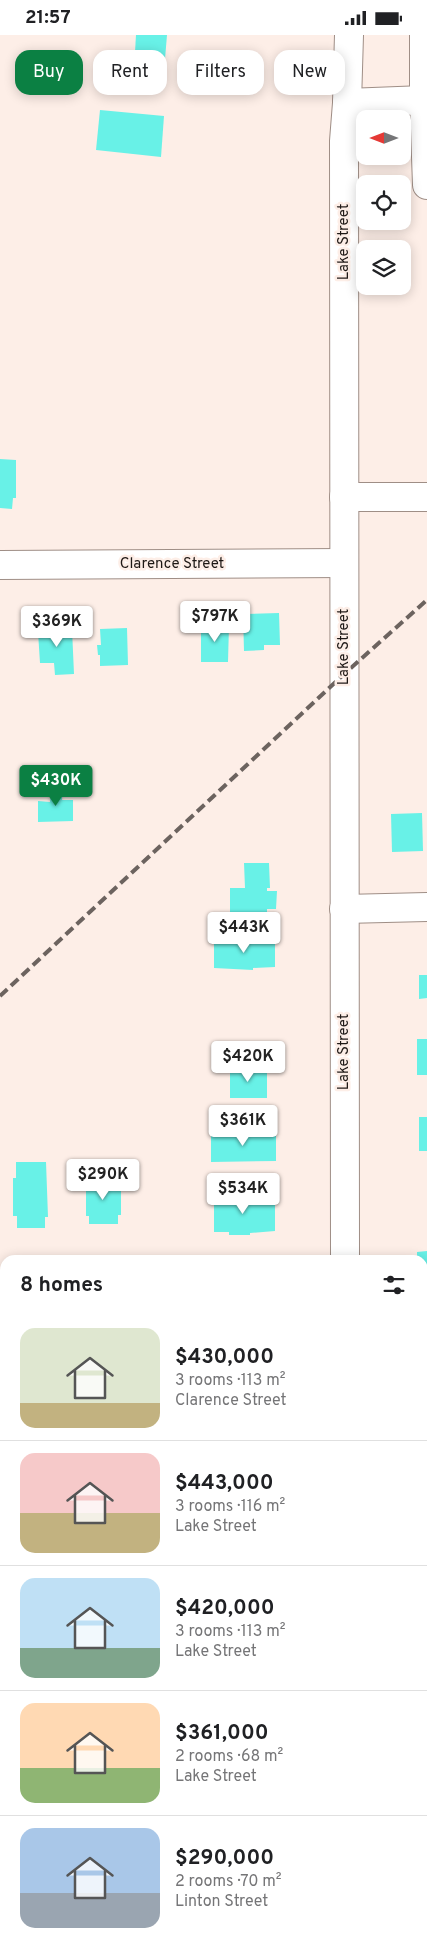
<!DOCTYPE html>
<html lang="en">
<head>
<meta charset="utf-8">
<style>
  body { margin:0; font-family:Overpass,sans-serif; background:#f6f6f6; color:#202124; height:100vh; display:flex; flex-direction:column; font-size:19px; white-space:nowrap }
  * { box-sizing:border-box; margin:0 }
  p { font-size:16px; color:#757577 }
  .icon { flex:none; width:28px; height:28px; fill:none; stroke:currentColor; stroke-width:2; stroke-linecap:round; stroke-linejoin:round }
  .map { position:relative; flex:1; overflow:hidden }
  .side { position:absolute; left:0px; top:1220px; width:428px; height:696px; display:flex; flex-direction:column; background:#fff; border-radius:15px 15px 0 0; box-shadow:0 2px 12px #0003 }
  .side>* { flex:none }
  .hud { position:absolute; left:15px; top:15px; width:398px; height:45px; display:flex; gap:10px }
  .needle { width:32px; rotate:270deg }
  .controls { position:absolute; left:356px; top:75px; display:grid; gap:10px }
  .controls a { display:grid; place-items:center; width:55px; height:55px; border-radius:10px; background:#fff; box-shadow:0 2px 12px #0003; font-size:25px }
  .price { position:absolute; translate:-50% -42px; padding:0 11px; border-radius:5px; background:#fff; color:#222; font-size:16px; line-height:32px; filter:drop-shadow(0 1px 2px #0008) }
  .price::after { content:''; position:absolute; left:50%; top:30px; width:15px; height:11px; margin-left:-8px; background:inherit; clip-path:polygon(0 0,100% 0,50% 100%) }
  .price.active { background:#0b8043; color:#fff }
  ul { padding:0; list-style:none }
  li { display:flex; align-items:center; gap:15px; height:125px; padding:0 20px }
  li+li { border-top:1px solid #e0e0e0 }
  li span { display:grid; place-items:center; flex:none; width:140px; height:100px; border-radius:15px; color:#555 }
  li>.icon { margin-inline-start:auto }
  span .icon { width:60px; height:60px; fill:#fffc; stroke-width:1 }
  li b { font-size:21px }
  h2 { display:flex; justify-content:space-between; align-items:center; height:60px; padding:0 20px; font-size:21px }
  .pill { padding:0 18px; border-radius:15px; background:#fff; box-shadow:0 2px 12px #0003; font-size:18px; line-height:45px }
  .pill.active { background:#0b8043; color:#fff }
  .status { display:flex; justify-content:space-between; align-items:center; height:35px; padding:0 25px; background:#fff; direction:ltr }
  .status svg { height:14px; fill:currentColor }
  .map>svg:first-child { display:block }
  .building { fill:#68f1e7 }
  .lines { fill:none; stroke-linecap:round; stroke-linejoin:round }
  .minor-casing { stroke:#9f8e86; stroke-width:30 }
  .minor { stroke:#fff; stroke-width:28 }
  .rail { stroke:#6c635f; stroke-width:4; stroke-dasharray:10 5; stroke-linecap:butt }
  .labels { text-anchor:middle; dominant-baseline:central; stroke-width:5; stroke-linejoin:round; paint-order:stroke }
  .street-label { font-size:15px; fill:#1e1815; stroke:#fdeee7 }
</style>
</head>
<body>
<div class="status"><b>21:57</b><svg viewBox="0 0 49 12"><path d="M0 12V9h3v3zM5 12V6h3v6zM10 12V3h3v9zM15 12V0h3v12zM26 1h20v11H26zM47 4h2v5h-2z"/></svg></div>
<div class="map">
<svg width="427" height="1916" viewBox="0 0 427 1916">
  <rect width="100%" height="100%" fill="#fdeee7"/>
  <g class="building">
    <path d="M136,0H167L164,36L134,34Z"/>
    <path d="M100,75L164,81L161,122L96,115Z"/>
    <path d="M0,424L16,425V463H13L12,474L0,473Z"/>
    <path d="M279,578L280,610H264V615L244,616L243,579Z"/>
    <path d="M60,585V595L72,594L74,639L55,640L54,628H40L38,597H45V586Z"/>
    <path d="M201,590H229L228,627H201Z"/>
    <path d="M127,593L128,630L100,631V620H98L97,610H101L100,594Z"/>
    <path d="M63,749L62,765H73V786L38,787V766L50,767L51,750Z"/>
    <path d="M422,778L423,816L392,817L391,779Z"/>
    <path d="M244,828H269L270,853H267V856H277L276,874H267V884L230,886V853H245Z"/>
    <path d="M232,904L275,905V932L253,933V935L214,933V905Z"/>
    <path d="M419,940H427V963L419,964Z"/>
    <rect x="417" y="1004" width="10" height="36"/>
    <rect x="230" y="1033" width="37" height="30"/>
    <rect x="419" y="1082" width="8" height="34"/>
    <path d="M211,1098H266V1101H276V1126L211,1127Z"/>
    <path d="M16,1127H46L48,1182H45V1193H17V1181H13V1143H16Z"/>
    <path d="M86,1144H121V1180H118V1189H89V1181H86Z"/>
    <path d="M229,1156L250,1157V1166L267,1167L266,1169H275V1196L250,1198V1200H229V1197H214V1165L229,1166Z"/>
    <path d="M427,1216V1251H422V1225H417V1217Z"/>
    <rect x="422" y="1263" width="5" height="38"/>
    <rect x="422" y="1352" width="5" height="32"/>
    <rect x="422" y="1392" width="5" height="33"/>
    <rect x="422" y="1450" width="5" height="32"/>
    <rect x="422" y="1515" width="5" height="21"/>
    <rect x="422" y="1596" width="5" height="28"/>
    <path d="M427,1741V1772H422V1742Z"/>
    <rect x="422" y="1792" width="5" height="31"/>
    <rect x="422" y="1836" width="5" height="29"/>
  </g>
  <g class="lines">
    <defs>
      <g id="minor">
        <path d="M424,0V65H427"/>
        <path d="M347,68L424,65L427,150"/>
        <path d="M344,462H427"/>
        <path d="M0,530L344,528"/>
        <path d="M344,874L427,872"/>
        <path d="M345,1225L344,106L347,68L349,0"/>
        <path d="M0,1260H5"/>
        <path d="M422,1329H427"/>
        <path d="M0,1665H5"/>
        <path d="M422,1686H427"/>
        <path d="M344,1916V1911"/>
      </g>
    </defs>
    <use href="#minor" class="minor-casing"/>
    <use href="#minor" class="minor"/>
    <path class="rail" d="M0,961L343,640L427,565"/>
  </g>
  <g class="labels">
    <g class="street-label">
      <text transform="translate(344 207) rotate(-90)">Lake Street</text>
      <text x="172" y="529">Clarence Street</text>
      <text transform="translate(344 612) rotate(-90)">Lake Street</text>
      <text transform="translate(344 1017) rotate(-90)">Lake Street</text>
    </g>
  </g>
</svg>
<div class="controls">
<a><svg class="needle" viewBox="-14 -14 28 28"><path d="M0-13l5 13h-10z" fill="#e53935"/><path d="M0 13l5-13h-10z" fill="#757577"/></svg></a>
<a><svg class="icon" aria-label="locate" viewBox="0 0 24 24"><circle cx="12" cy="12" r="6"/><path d="M12 2v4M12 18v4M2 12h4M18 12h4"/></svg></a>
<a><svg class="icon" aria-label="layers" viewBox="0 0 24 24"><path d="M12 4l9 5-9 5-9-5zM3 14l9 5 9-5"/></svg></a>
</div>
<b class="price" style="left:215px;top:608px">$797K</b>
<b class="price" style="left:57px;top:613px">$369K</b>
<b class="price active" style="left:56px;top:772px">$430K</b>
<b class="price" style="left:244px;top:919px">$443K</b>
<b class="price" style="left:248px;top:1048px">$420K</b>
<b class="price" style="left:243px;top:1112px">$361K</b>
<b class="price" style="left:103px;top:1166px">$290K</b>
<b class="price" style="left:243px;top:1180px">$534K</b>
<div class="hud">
<a class="pill active">Buy</a>
<a class="pill">Rent</a>
<a class="pill">Filters</a>
<a class="pill">New</a>
</div>
<section class="side">
<h2>8 homes<svg class="icon" aria-label="filters" viewBox="0 0 24 24"><path d="M4 7h16M4 17h16"/><circle cx="9" cy="7" r="2"/><circle cx="15" cy="17" r="2"/></svg></h2>
<ul>
<li><span style="background:linear-gradient(#dfe7d0 75%,#c2b280 0)"><svg class="icon" aria-label="home" viewBox="0 0 24 24"><path d="M3 11l9-7 9 7M6 9v11h12V9"/></svg></span><div><b>$430,000</b><p>3 rooms · 113 m²</p><p>Clarence Street</p></div></li>
<li><span style="background:linear-gradient(#f6c9c9 60%,#c2b280 0)"><svg class="icon" aria-label="home" viewBox="0 0 24 24"><path d="M3 11l9-7 9 7M6 9v11h12V9"/></svg></span><div><b>$443,000</b><p>3 rooms · 116 m²</p><p>Lake Street</p></div></li>
<li><span style="background:linear-gradient(#bfe0f5 70%,#7fa58c 0)"><svg class="icon" aria-label="home" viewBox="0 0 24 24"><path d="M3 11l9-7 9 7M6 9v11h12V9"/></svg></span><div><b>$420,000</b><p>3 rooms · 113 m²</p><p>Lake Street</p></div></li>
<li><span style="background:linear-gradient(#ffd9b3 65%,#8fb573 0)"><svg class="icon" aria-label="home" viewBox="0 0 24 24"><path d="M3 11l9-7 9 7M6 9v11h12V9"/></svg></span><div><b>$361,000</b><p>2 rooms · 68 m²</p><p>Lake Street</p></div></li>
<li><span style="background:linear-gradient(#a9c7e8 65%,#9aa5b1 0)"><svg class="icon" aria-label="home" viewBox="0 0 24 24"><path d="M3 11l9-7 9 7M6 9v11h12V9"/></svg></span><div><b>$290,000</b><p>2 rooms · 70 m²</p><p>Linton Street</p></div></li>
</ul>
</section>
</div>
</body>
</html>
